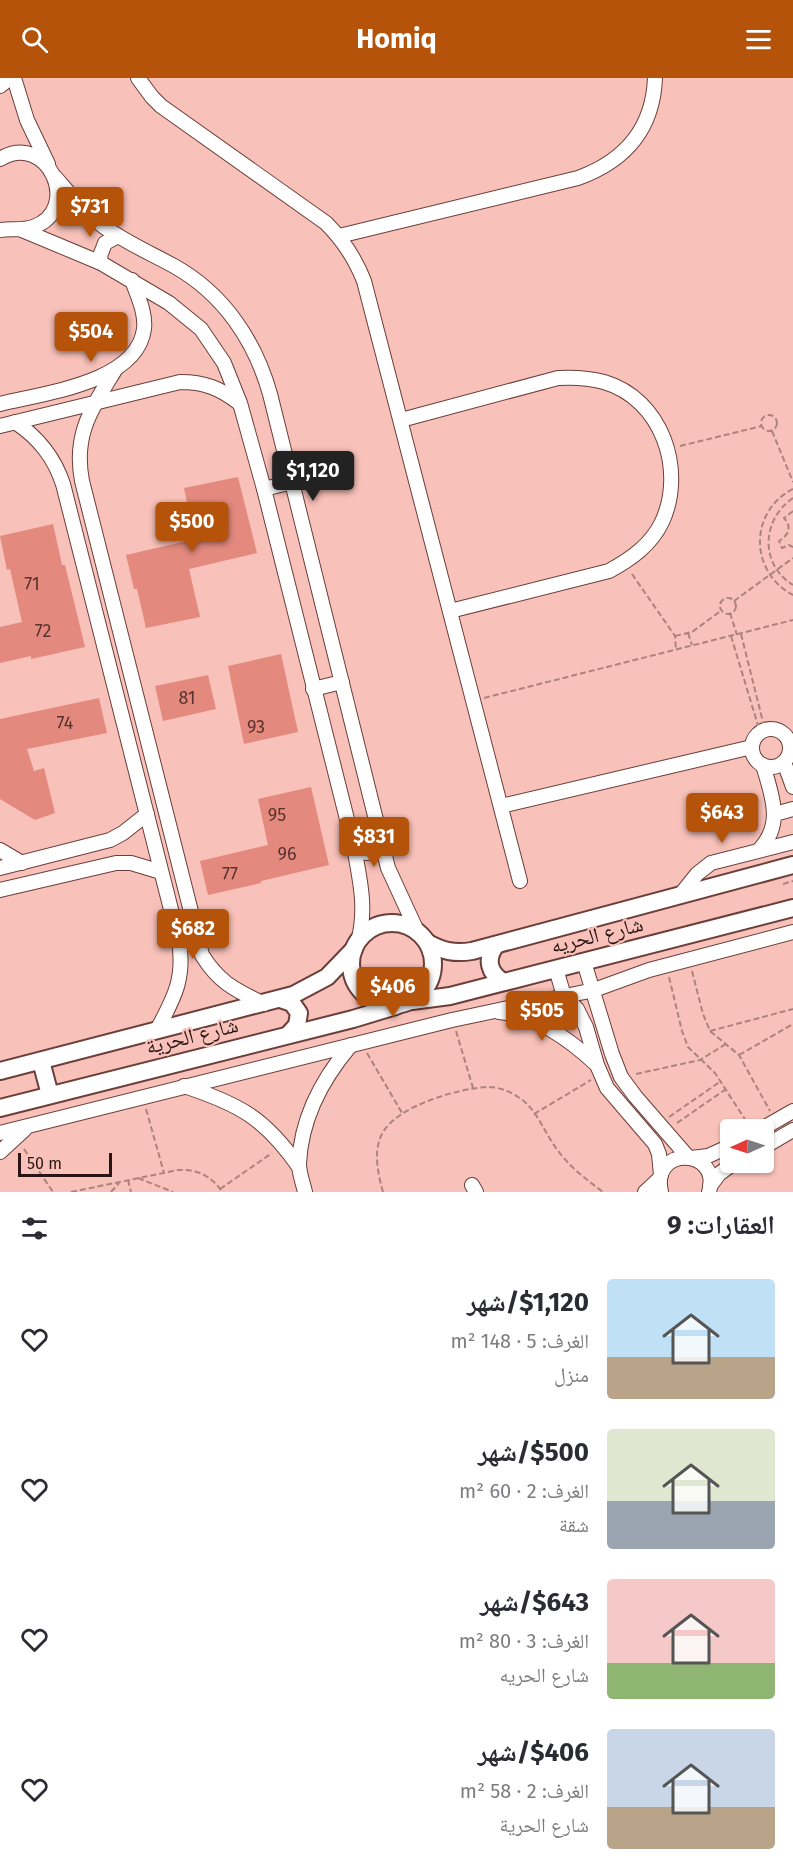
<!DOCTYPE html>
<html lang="ar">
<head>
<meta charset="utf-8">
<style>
  body { margin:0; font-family:"Fira Sans","Noto Naskh Arabic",sans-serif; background:#f7f7f7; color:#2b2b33; direction:rtl; height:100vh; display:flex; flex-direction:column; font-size:22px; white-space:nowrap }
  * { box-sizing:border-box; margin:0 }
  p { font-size:20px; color:#7c7c81 }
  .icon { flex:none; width:33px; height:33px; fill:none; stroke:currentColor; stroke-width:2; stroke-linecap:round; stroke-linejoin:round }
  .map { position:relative; height:1114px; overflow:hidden; direction:ltr }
  .panel { display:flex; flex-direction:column; background:#fff; flex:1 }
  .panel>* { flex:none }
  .needle { width:39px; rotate:267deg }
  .buttons { position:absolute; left:720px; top:1041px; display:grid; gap:12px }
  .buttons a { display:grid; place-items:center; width:54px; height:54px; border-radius:6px; background:#fff; box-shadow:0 2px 4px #0004; font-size:30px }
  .scale { position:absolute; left:18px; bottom:15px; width:94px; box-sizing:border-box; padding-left:6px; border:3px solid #291513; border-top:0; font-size:16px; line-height:21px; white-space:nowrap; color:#291513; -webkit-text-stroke:4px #f8c1b9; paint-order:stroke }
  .price { position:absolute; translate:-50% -51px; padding:0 14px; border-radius:6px; background:#b45309; color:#fff; font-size:20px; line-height:39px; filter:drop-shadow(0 2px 3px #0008) }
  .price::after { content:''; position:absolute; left:50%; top:36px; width:18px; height:14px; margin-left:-9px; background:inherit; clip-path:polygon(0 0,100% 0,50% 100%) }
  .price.on { background:#222; color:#fff }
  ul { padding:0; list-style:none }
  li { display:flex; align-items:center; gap:18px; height:150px; padding:0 18px }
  li span { display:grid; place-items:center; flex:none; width:168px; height:120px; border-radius:6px; color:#555 }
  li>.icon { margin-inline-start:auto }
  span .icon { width:72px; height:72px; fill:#fffc; stroke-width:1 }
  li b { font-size:26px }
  h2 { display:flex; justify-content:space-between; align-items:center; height:72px; padding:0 18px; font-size:26px }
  header { display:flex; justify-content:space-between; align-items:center; height:78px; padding:0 18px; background:#b45309; color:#fff; font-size:27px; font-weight:700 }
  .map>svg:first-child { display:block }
  .building { fill:#e4897e }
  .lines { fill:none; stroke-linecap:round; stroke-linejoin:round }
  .minor-casing { stroke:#6c3e39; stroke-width:16 }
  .tertiary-casing { stroke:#6c3e39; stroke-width:20 }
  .path { stroke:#ae837e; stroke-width:2; stroke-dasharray:6 3; stroke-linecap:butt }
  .minor { stroke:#fff; stroke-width:14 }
  .tertiary { stroke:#fff; stroke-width:16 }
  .labels { text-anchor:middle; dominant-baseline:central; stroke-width:4.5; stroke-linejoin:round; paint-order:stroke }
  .number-label { font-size:18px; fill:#58322e }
  .street-label { font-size:21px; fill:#291513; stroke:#f8c1b9 }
</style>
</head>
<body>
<header><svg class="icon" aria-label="menu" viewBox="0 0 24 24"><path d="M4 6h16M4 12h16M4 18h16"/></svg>Homiq<svg class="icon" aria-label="search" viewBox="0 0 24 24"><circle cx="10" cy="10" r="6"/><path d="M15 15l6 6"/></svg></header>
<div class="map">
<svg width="793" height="1114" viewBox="0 0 793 1114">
  <rect width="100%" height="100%" fill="#f8c1b9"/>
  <g class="building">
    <path d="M238,399L257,475L189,491L200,539L146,550L137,511H134L126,477L195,461L184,410Z"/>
    <path d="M53,446L62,487H65L85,569L31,581V578L0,585V549L22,544L10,491L7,492L0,458Z"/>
    <path d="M281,576L298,654L244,666L228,588Z"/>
    <path d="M208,597L216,631L163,643L155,608Z"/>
    <path d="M99,620L107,655L27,671L34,693L44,690L55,735L35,742L0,721V641Z"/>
    <path d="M311,709L329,787L261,803V805L208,817L200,783L268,767L258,721Z"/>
  </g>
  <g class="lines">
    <defs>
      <g id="minor">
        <path d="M14,0L27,42L48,86"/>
        <path d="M138,0L152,19L161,28L326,145C343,162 355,180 364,203L520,803"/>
        <path d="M0,8L10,0"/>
        <path d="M0,81C48,52 83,132 33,149C22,153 11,150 0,152"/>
        <path d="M55,99C70,116 84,134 103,148C125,164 150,175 174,188C224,216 255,263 270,316L388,790L417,853"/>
        <path d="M22,152L101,185L169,225L201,251L224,285L240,325L264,411L354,769C360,803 367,830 358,864"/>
        <path d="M339,158L578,100C625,83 653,51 655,0"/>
        <path d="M101,185L100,178L105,165L118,158"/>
        <path d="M115,292C92,330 73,356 82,403L202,877C219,905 236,912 264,926"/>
        <path d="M0,326C43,315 137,305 144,251C146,234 137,217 132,202"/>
        <path d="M401,342L558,300C574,299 589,300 604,304C662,321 686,392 662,444C651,467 631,481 609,493L450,533"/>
        <path d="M15,344C39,360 54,379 63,406L179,863C185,901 174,920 157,952"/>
        <path d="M0,348L180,304C204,304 220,310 239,325"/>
        <path d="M264,411L292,404"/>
        <path d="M313,611L342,604"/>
        <circle cx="771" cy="670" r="19"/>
        <path d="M784,684L793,709"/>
        <path d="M501,728L752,669"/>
        <path d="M775,736L793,731"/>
        <path d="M354,769C365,779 377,776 382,762"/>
        <path d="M0,772L22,785"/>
        <path d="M759,772C784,746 772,718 763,687"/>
        <path d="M0,790L110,762L123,755L147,736"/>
        <path d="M0,812L116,785H131L161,794"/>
        <path d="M681,816L697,796L711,785L793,764"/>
        <path d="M584,884L612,976L621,999L635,1018L688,1079"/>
        <path d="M556,891L564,918L577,931L586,949L597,987L607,1010L655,1066L659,1076L661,1097"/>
        <path d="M499,934C537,938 569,961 596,986"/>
        <path d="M184,1008C239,1026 265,1040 299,1089"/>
        <path d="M760,1052L793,1033"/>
        <path d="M0,1055L452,942L594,912L649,892L793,854"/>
        <path d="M764,1069L793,1052"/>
        <path d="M0,1074L25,1051"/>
        <path d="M691,1080L708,1078L730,1068"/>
        <path d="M472,1107L476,1114"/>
        <path d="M710,1108L719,1096L735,1084"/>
        <path d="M305,1114C303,1105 299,1095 299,1086C301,1041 322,1001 351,967"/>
        <path d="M645,1114L660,1100"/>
        <path d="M661,1114C650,1067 722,1070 709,1114"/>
      </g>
      <g id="tertiary">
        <circle cx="392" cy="886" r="41"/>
        <path d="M428,865C443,873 454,876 472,873L793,787"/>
        <path d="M496,867C485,881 489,896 504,904"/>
        <path d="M280,921L292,925L299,935L297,947L289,956"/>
        <path d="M412,923L450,918L793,830"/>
        <path d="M41,983L50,1017"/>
        <path d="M0,993L293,917L327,899L354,871"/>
        <path d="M0,1030L353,941L396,928"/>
      </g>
    </defs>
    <use href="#minor" class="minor-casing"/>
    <use href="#tertiary" class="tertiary-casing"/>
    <g class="path">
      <circle cx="769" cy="345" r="8"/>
      <path d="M772,353L793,404"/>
      <path d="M680,368L762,348"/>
      <path d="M793,411C749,433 749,494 793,517"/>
      <path d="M793,420C762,441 759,486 793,507"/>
      <path d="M793,433L784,440C792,449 789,457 779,463L782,470L789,467L793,469"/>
      <path d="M632,496L675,558L676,572"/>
      <circle cx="728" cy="528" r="8"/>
      <path d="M734,523L793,480"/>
      <path d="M730,535L737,557"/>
      <path d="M688,555L692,567"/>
      <path d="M741,556L765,652"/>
      <path d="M675,558L692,554L722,532"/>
      <path d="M731,558L760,654"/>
      <path d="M484,620L793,542"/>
      <path d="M783,806L793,803"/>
      <path d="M692,893L703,936L710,953L739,977L770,1033"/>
      <path d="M669,899L682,953L688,969L715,995L748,1046"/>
      <path d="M456,953L473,1010"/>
      <path d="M710,953L793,931"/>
      <path d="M367,975L402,1035"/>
      <path d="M739,977L793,946"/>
      <path d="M636,996L700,982L726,966"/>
      <path d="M146,1031L164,1095"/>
      <path d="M534,1036L591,1002"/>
      <path d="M669,1039L721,1003"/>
      <path d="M677,1045L726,1011"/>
      <path d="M24,1071L53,1114"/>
      <path d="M138,1100L173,1114"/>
      <path d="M128,1102L131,1114"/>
      <path d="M220,1111L272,1075"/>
      <path d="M71,1114L178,1092C197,1091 212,1098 222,1114"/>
      <path d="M111,1114L119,1105"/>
      <path d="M383,1114C378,1096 373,1073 382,1056C396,1028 459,1010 488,1009C499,1009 509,1013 518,1019C537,1030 545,1057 559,1074C571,1090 587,1102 603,1114"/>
    </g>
    <use href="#minor" class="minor"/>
    <use href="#tertiary" class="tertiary"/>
  </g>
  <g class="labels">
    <g class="number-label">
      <text x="32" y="506">71</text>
      <text x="43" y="553">72</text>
      <text x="187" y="620">81</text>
      <text x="65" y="645">74</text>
      <text x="256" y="649">93</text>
      <text x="277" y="737">95</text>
      <text x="287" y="776">96</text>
      <text x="230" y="796">77</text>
    </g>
    <g class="street-label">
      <text transform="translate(597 857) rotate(-14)">شارع الحريه</text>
      <text transform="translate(192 958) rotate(-14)">شارع الحرية</text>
    </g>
  </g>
</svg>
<div class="buttons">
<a><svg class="needle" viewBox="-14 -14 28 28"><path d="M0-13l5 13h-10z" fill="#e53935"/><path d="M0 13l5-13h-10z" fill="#7c7c81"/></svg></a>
</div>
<div class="scale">50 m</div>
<b class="price" style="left:90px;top:160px">$731</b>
<b class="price" style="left:91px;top:285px">$504</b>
<b class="price on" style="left:313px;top:424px">$1,120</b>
<b class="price" style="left:192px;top:475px">$500</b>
<b class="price" style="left:722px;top:766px">$643</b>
<b class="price" style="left:374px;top:790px">$831</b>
<b class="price" style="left:193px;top:882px">$682</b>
<b class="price" style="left:393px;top:940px">$406</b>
<b class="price" style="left:542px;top:964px">$505</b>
</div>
<section class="panel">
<h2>العقارات: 9<svg class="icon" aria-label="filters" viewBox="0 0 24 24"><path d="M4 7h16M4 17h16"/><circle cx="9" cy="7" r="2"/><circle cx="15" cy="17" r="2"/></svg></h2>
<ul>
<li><span style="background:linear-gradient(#bfe0f5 65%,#b9a48a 0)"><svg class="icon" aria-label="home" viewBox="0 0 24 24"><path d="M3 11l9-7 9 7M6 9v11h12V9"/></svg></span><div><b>$1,120/شهر</b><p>الغرف: 5 · 148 m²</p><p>منزل</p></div><svg class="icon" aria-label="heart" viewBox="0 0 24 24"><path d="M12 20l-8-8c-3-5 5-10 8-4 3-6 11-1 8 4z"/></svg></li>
<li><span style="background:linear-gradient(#dfe7d0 60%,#9aa5b1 0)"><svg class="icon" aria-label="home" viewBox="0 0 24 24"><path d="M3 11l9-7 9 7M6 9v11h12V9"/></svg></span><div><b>$500/شهر</b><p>الغرف: 2 · 60 m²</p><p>شقة</p></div><svg class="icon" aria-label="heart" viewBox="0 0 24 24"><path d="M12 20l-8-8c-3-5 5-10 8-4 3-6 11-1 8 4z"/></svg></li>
<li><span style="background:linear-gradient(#f6c9c9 70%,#8fb573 0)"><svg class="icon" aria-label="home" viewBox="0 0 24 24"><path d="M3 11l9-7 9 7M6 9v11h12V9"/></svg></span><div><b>$643/شهر</b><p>الغرف: 3 · 80 m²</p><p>شارع الحريه</p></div><svg class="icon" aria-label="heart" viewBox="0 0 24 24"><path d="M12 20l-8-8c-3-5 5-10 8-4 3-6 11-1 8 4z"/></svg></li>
<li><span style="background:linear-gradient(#c9d6e8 65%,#b9a48a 0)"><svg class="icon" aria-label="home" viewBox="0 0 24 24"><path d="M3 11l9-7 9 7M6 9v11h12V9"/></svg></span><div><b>$406/شهر</b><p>الغرف: 2 · 58 m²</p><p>شارع الحرية</p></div><svg class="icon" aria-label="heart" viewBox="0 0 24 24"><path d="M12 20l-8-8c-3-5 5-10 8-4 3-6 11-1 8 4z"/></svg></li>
</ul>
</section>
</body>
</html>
